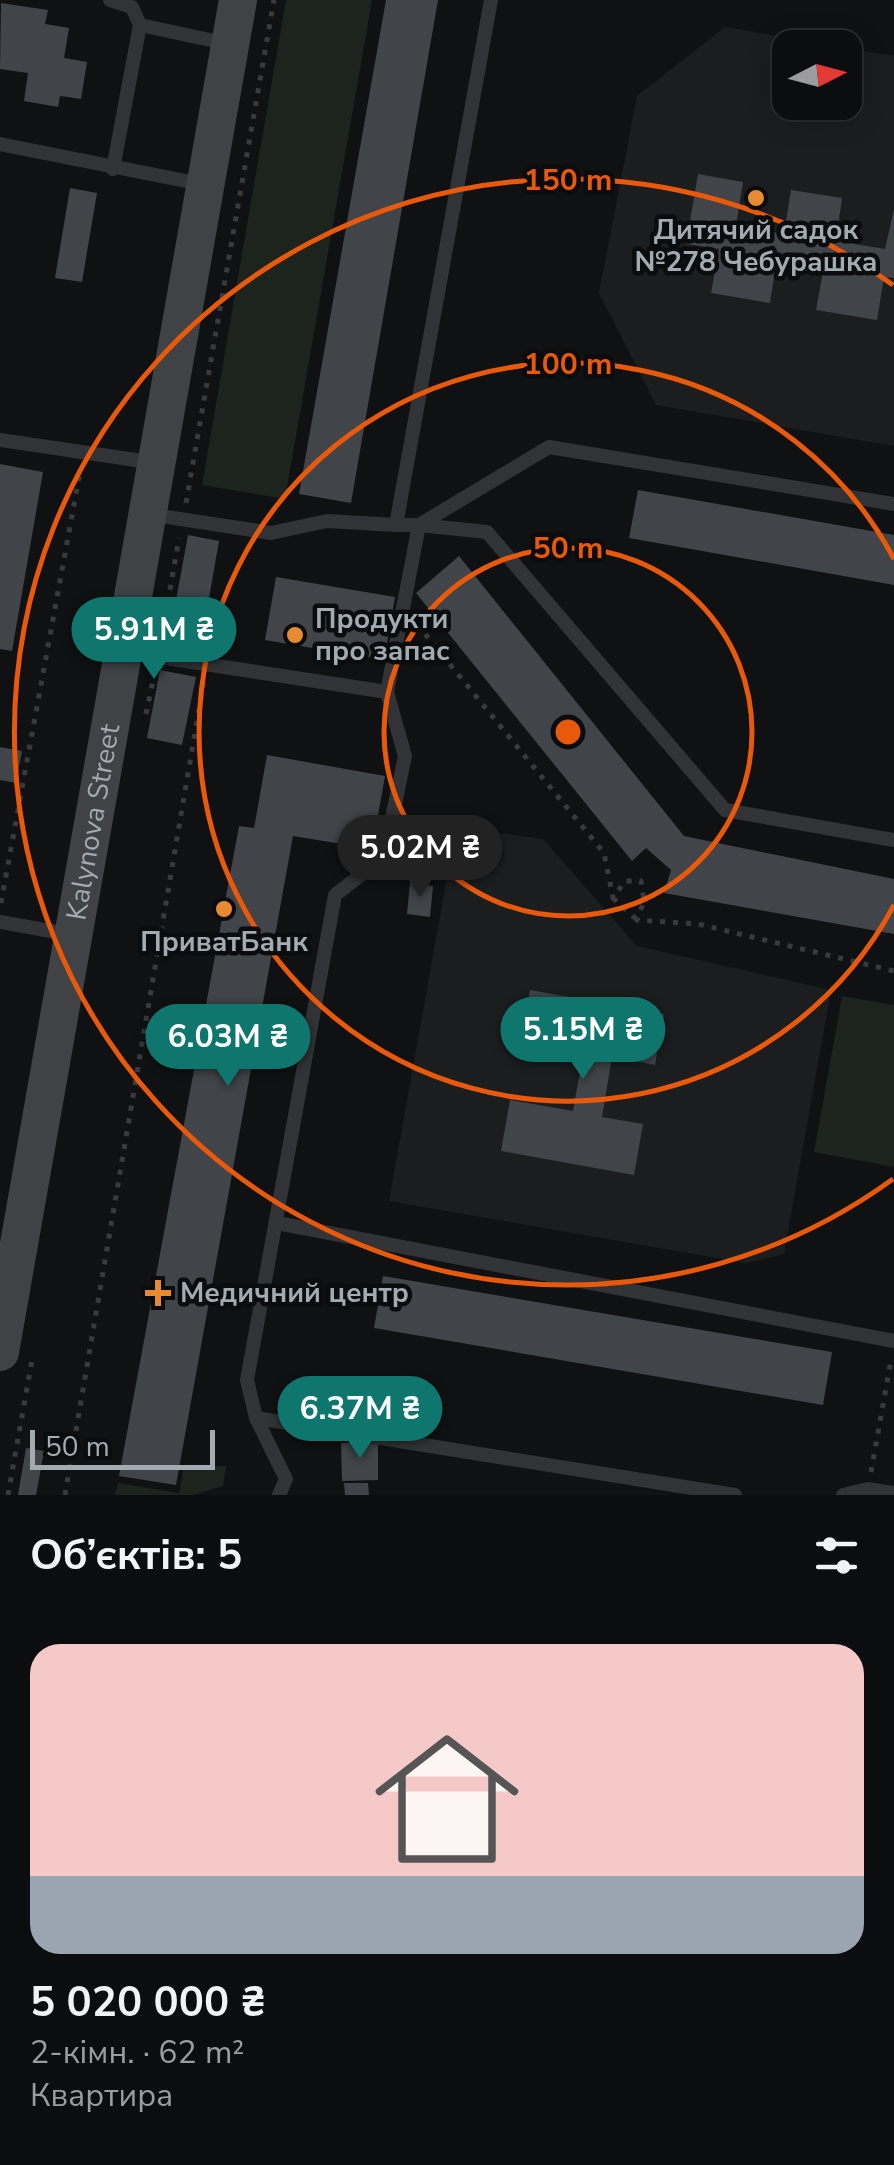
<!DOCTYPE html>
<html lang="uk">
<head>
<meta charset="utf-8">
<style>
  body { margin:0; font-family:"Nunito Sans",sans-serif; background:#1a1b1c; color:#f1f3f6; height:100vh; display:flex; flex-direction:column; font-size:38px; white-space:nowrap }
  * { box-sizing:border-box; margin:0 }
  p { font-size:32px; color:#9a9c9e }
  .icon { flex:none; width:55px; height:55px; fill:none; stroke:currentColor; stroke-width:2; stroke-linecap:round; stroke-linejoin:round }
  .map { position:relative; height:1495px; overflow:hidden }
  .details { display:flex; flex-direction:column; background:#0c0d0e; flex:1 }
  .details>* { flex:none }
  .needle { width:65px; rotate:84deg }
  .fabs { position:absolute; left:772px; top:30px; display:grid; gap:20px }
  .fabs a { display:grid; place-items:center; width:90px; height:90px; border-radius:20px; background:#0c0d0e; box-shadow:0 5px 25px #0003,0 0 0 2px #2c2d2e; font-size:50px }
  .scale { position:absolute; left:30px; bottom:25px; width:185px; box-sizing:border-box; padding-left:10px; border:5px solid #a2aab2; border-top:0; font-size:28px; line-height:35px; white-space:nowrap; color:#a2aab2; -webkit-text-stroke:8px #0b0c0d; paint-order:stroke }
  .price { position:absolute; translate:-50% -85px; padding:0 22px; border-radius:35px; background:#0f766e; color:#fff; font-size:32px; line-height:65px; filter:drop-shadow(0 2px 5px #0008) }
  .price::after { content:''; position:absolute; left:50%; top:60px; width:30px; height:22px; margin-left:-15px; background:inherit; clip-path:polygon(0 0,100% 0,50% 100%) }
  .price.on { background:#222; color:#fff }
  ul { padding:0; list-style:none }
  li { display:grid; align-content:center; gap:20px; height:530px; padding:0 30px }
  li+li { border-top:2px solid #2c2d2e }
  li span { display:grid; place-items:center; height:310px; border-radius:30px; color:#555 }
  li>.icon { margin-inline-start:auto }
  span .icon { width:180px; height:180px; fill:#fffc; stroke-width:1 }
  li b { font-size:42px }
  h2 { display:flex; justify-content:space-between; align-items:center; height:120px; padding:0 30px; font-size:42px }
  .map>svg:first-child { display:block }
  .built { fill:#1c1d1f }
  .green { fill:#1d241d }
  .building { fill:#414448 }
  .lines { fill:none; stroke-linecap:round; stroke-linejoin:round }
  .path { stroke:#383a3d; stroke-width:5; stroke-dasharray:5 8; stroke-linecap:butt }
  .service { stroke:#323336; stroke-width:14 }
  .secondary { stroke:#404246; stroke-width:38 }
  .ring { fill:none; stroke:#e8590c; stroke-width:5 }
  .poi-dot { fill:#e78b33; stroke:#0b0c0d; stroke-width:4 }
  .labels { text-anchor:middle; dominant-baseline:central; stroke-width:9; stroke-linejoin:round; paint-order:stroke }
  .poi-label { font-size:28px; font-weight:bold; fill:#a2aab2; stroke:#0b0c0d }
  .street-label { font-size:28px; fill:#a2aab2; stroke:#0b0c0d }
  .centre { fill:#e8590c; stroke:#0b0c0d; stroke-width:5 }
  .ring-label { font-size:30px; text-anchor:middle; font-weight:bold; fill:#e8590c; stroke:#0b0c0d; stroke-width:9; stroke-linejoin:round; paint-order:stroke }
</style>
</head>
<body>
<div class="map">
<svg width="894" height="1495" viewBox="0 0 894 1495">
  <rect width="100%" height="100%" fill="#101112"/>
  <g class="built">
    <path d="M725,27L843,47L790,48V102H845V48L894,56V446L656,405L599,293L637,96Z"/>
    <path d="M456,827L543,839L637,946L831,990L784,1254L746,1263L389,1201Z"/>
  </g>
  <g class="green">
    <path d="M286,0H372L285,499L202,485Z"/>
    <path d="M842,996L894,1005V1167L814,1152Z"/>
    <path d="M184,1466H226L223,1486L193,1495H115L118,1483L179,1493Z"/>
  </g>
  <g class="building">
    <path d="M386,0H438L351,503L299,494Z"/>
    <path d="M1,3L48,10L45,24L69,28L64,58L87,62L81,99L60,96L58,107L24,101L28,73L0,69Z"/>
    <path d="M698,174L743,182L736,226L784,234L791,190L842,198L836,241L885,249L894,209V278L884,277L877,320L816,310L824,266L777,258L770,303L711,293L719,249L686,244Z"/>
    <path d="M70,188L97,193L82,282L55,278Z"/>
    <path d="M0,464L43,472L12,651L0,649Z"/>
    <path d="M638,490L894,535V585L629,538Z"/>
    <path d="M188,535L219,541L203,633L171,627Z"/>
    <path d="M459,556L684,836L894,879V934L664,893L671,870L646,848L632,861L416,593Z"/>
    <path d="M276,577L395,597L384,660L265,640Z"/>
    <path d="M160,670L196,677L182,745L147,738Z"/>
    <path d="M0,747L22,751L16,783L0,780Z"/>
    <path d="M267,755L385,776L372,849L293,836L176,1485L119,1476L239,826L254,828Z"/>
    <path d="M410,883L433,886L430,917L407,914Z"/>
    <path d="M530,990L664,1014L655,1065L612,1057L602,1117L643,1124L634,1175L501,1151L510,1100L573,1111L583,1054L520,1042Z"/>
    <path d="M383,1276L832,1352L823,1405L374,1328Z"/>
    <path d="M378,1442V1480L342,1481L341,1443Z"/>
    <path d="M26,1448L44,1451L36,1495H18Z"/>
    <path d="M344,1483H368L369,1495H345Z"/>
  </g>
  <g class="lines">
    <g class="path">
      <path d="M186,503L274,0"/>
      <path d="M417,624L604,853L613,898L625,881H641L644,901L637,920L698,924L894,971"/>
      <path d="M161,641L179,538"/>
      <path d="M146,714L154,676"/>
      <path d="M613,898L637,920"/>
      <path d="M1,903L80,472"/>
      <path d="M871,1472L891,1360"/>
      <path d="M8,1495L32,1360"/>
      <path d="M65,1495L204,680"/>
    </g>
    <g class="service">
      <path d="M110,0L132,7L140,25L229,44"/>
      <path d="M491,0L396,525H419L549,447L894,504"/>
      <path d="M0,144L201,184"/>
      <path d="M113,169L140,25"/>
      <path d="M0,440L156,463"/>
      <path d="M148,514L271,533L327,521L396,525"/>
      <path d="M126,652L387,692L405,756L384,857L335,895L247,1380L256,1418"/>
      <path d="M387,692L419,525L487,532L725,810L894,840"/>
      <path d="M0,922L73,935"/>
      <path d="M277,1223L894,1341"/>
      <path d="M279,1495L286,1479L256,1418L735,1495"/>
      <path d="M843,1495L868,1489L894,1493"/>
    </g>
    <path class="secondary" id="s1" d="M0,1352L238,0"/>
  </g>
  <g class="ring">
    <circle cx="568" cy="732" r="184"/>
    <path d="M894 905A369 369 0 1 1 894 559"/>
    <path d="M893 1179A553 553 0 1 1 893 285"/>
  </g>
  <g class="poi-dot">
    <circle cx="756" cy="198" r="10"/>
    <circle cx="295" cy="635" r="10"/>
    <circle cx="224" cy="909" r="10"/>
    <path d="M153 1278h10v10h10v10h-10v10h-10v-10h-10v-10h10z"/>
  </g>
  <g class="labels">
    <g class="poi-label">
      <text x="756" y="230">Дитячий садок<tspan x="756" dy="32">№278 Чебурашка</tspan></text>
      <text x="315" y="619" text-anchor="start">Продукти<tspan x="315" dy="32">про запас</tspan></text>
      <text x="224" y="942">ПриватБанк</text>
      <text x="180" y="1293" text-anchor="start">Медичний центр</text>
    </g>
    <g class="street-label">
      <text stroke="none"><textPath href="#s1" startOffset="538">Kalynova Street</textPath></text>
    </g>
  </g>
  <circle cx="568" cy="732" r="15" class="centre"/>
  <g class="ring-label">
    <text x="568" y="190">150 m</text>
    <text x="568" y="374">100 m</text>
    <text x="568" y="558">50 m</text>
  </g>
</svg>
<div class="fabs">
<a><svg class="needle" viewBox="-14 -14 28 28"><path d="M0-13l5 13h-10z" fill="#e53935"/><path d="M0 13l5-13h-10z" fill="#9a9c9e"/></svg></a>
</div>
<div class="scale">50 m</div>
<b class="price" style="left:154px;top:682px">5.91M ₴</b>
<b class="price on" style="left:420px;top:900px">5.02M ₴</b>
<b class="price" style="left:583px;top:1082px">5.15M ₴</b>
<b class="price" style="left:228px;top:1089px">6.03M ₴</b>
<b class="price" style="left:360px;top:1461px">6.37M ₴</b>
</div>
<section class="details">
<h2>Об’єктів: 5<svg class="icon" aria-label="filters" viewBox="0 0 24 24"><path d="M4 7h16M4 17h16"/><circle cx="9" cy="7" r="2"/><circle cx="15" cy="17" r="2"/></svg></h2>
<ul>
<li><span style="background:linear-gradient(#f6c9c9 75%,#9aa5b1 0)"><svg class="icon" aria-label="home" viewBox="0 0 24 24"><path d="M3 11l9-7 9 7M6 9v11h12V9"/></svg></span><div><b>5 020 000 ₴</b><p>2-кімн. · 62 m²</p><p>Квартира</p></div></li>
</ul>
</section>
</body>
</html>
